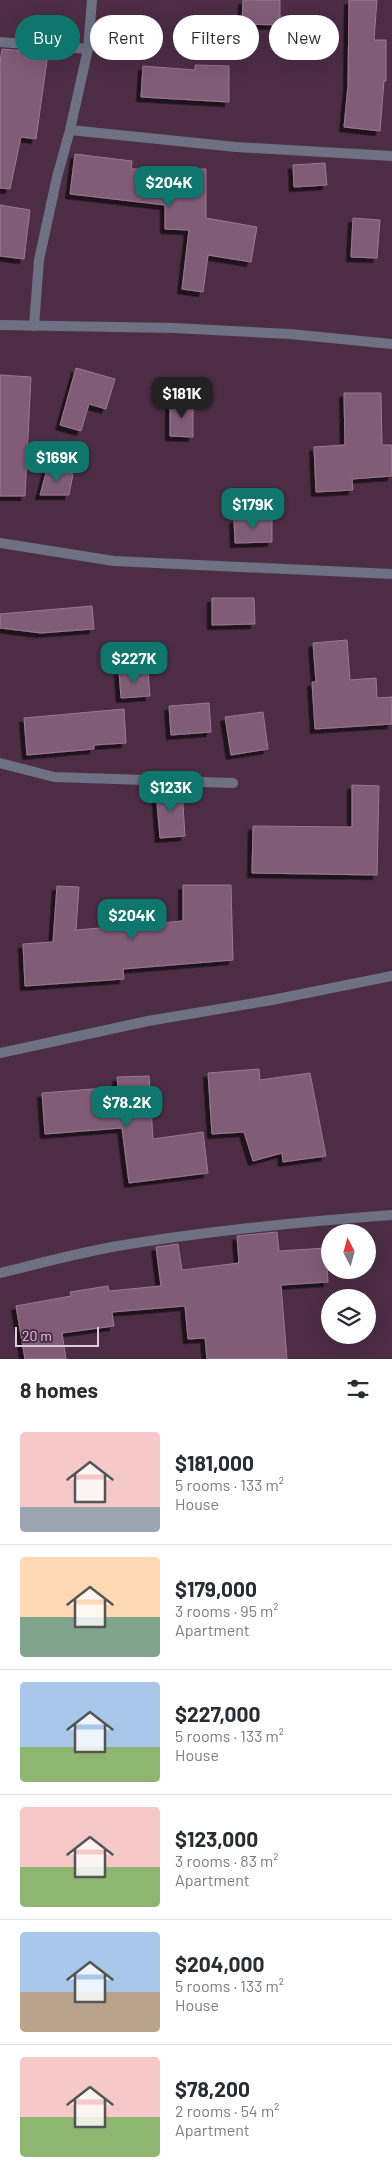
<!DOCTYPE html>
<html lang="en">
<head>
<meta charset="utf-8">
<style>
  body { margin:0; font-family:Barlow,sans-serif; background:#f2f2f3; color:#2b2b33; height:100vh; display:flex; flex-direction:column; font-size:19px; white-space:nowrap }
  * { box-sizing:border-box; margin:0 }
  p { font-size:16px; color:#7c7c81 }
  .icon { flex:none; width:28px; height:28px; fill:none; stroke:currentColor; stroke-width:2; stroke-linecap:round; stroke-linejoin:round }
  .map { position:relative; height:1359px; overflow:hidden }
  .sheet { display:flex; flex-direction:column; background:#fff; flex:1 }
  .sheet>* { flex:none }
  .hud { position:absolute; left:15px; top:15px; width:362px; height:45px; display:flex; gap:10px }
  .needle { width:32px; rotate:354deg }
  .controls { position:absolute; left:321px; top:1224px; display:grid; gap:10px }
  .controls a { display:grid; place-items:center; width:55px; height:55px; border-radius:50%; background:#fff; box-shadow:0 5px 20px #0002; font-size:25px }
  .scale { position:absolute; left:15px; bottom:12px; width:84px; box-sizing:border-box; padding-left:5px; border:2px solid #e0cbda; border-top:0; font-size:14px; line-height:18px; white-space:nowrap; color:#e0cbda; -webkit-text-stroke:4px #4c2d44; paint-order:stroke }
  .price { position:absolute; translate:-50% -42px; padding:0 11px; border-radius:10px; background:#0f766e; color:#fff; font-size:16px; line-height:32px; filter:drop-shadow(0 1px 2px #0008) }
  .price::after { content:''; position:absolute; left:50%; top:30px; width:15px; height:11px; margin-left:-8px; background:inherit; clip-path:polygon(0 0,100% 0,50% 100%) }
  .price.active { background:#222; color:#fff }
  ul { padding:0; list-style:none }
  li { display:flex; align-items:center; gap:15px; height:125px; padding:0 20px }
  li+li { border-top:1px solid #e1e1e2 }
  li span { display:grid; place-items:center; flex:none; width:140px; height:100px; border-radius:5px; color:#555 }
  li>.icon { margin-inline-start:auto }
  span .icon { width:60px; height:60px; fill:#fffc; stroke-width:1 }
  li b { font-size:21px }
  h2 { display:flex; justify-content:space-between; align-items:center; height:60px; padding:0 20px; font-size:21px }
  .pill { padding:0 18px; border-radius:22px; background:#fff; box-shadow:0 5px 20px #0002; font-size:18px; line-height:45px }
  .pill.active { background:#0f766e; color:#fff }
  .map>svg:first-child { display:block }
  .building { fill:#805c76; stroke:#9c7892; filter:url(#shadow) }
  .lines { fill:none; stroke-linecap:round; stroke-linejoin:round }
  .minor { stroke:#6d7182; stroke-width:10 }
</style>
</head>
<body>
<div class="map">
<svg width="392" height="1359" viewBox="0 0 392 1359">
  <defs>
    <filter id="shadow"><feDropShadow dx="-4.5" dy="4.5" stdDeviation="0" flood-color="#0009"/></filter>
  </defs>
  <rect width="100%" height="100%" fill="#4c2d44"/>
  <g class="building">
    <path d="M243,0H280V25L242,24Z"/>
    <path d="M349,0H377L374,40H386V81H384L380,131L344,127L348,86Z"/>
    <path d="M2,49L48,53L36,139L21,137L10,189L0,188V62Z"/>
    <path d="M195,65L229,66V102L141,97L143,66L195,70Z"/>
    <path d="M75,154L132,161L131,169H206V218L257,227L251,262L208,255L203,292L182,289L189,230L165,229V205L70,194Z"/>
    <path d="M325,163L327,185L294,187L293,165Z"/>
    <path d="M0,205L30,210L24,259L0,256Z"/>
    <path d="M353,218L380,220L377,258L351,257Z"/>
    <path d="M76,368L115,379L106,409L89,404L81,431L60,425Z"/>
    <path d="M0,375L31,377L25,496H0Z"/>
    <path d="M344,393H381L382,445H392V476L352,479L353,490L316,492L314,447L345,445Z"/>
    <path d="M170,401H193V437L170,436Z"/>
    <path d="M47,469L73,474L69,495H40Z"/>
    <path d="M272,518V542L235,543L234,519Z"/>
    <path d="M212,598H254L255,624L212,625Z"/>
    <path d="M92,606L94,629L41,633L0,628V614Z"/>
    <path d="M347,640L350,680L376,678L377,698L392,697V724L315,729L312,682H316L313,643Z"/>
    <path d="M148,670L150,696L121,698L119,671Z"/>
    <path d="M209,703L211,732L171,735L169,706Z"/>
    <path d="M124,709L126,743L94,745V749L27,755L24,718Z"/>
    <path d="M263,712L268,749L231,755L225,717Z"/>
    <path d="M352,785L379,786L377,875L252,873L253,826L352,827Z"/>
    <path d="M182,789L185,836L160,838L156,791Z"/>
    <path d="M183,885H231L233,960L123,969L124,979L25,986L23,944L53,942L57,886L79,887L76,930L183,921Z"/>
    <path d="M259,1069L260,1080L310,1073L326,1156L283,1162L282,1153L253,1161L244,1132L212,1134L208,1073Z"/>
    <path d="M149,1076L153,1139L203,1132L208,1173L129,1183L122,1128L45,1134L42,1093L118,1087L117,1077Z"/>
    <path d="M277,1232L279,1251L326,1248L328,1282L281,1285L287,1359H207L205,1338L188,1339L185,1306L112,1312L114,1326L62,1333L66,1359H25L16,1306L71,1296L70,1292L108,1286L109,1291L161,1286L156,1247L178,1244L182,1270L239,1263L237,1236Z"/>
  </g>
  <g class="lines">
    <g class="minor">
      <path d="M0,42L88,49"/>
      <path d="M70,130L236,147L392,156"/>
      <path d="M0,325L174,328L290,334L392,344"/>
      <path d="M34,326L39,260L57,177L70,130L88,49L92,0"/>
      <path d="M0,543L114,561L392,574"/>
      <path d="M0,763L54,777L233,783"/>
      <path d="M0,1053L148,1021L272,1000L392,976"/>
      <path d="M0,1273C37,1264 74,1254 112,1247C204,1231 298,1222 392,1215"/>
    </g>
  </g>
</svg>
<div class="controls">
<a><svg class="needle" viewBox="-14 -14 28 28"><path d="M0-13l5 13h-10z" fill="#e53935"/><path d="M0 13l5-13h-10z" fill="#7c7c81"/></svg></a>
<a><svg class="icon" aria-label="layers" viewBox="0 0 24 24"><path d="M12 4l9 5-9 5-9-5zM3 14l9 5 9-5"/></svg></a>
</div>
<div class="scale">20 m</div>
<b class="price" style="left:169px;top:208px">$204K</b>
<b class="price active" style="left:182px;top:419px">$181K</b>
<b class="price" style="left:57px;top:483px">$169K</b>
<b class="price" style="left:253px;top:530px">$179K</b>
<b class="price" style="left:134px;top:684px">$227K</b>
<b class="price" style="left:171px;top:813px">$123K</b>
<b class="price" style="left:132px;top:941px">$204K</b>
<b class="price" style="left:127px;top:1128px">$78.2K</b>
<div class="hud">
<a class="pill active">Buy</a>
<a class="pill">Rent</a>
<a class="pill">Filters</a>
<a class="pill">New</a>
</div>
</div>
<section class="sheet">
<h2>8 homes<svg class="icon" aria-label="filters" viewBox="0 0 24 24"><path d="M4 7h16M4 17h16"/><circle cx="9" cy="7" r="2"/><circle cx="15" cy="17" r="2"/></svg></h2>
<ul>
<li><span style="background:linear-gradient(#f6c9c9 75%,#9aa5b1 0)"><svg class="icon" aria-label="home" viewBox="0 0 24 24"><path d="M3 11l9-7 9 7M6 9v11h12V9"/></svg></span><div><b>$181,000</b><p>5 rooms · 133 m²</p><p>House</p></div></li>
<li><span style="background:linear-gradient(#ffd9b3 60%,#7fa58c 0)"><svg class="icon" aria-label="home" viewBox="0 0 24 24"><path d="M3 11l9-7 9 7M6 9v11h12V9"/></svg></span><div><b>$179,000</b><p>3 rooms · 95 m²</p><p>Apartment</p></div></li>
<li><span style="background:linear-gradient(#a9c7e8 65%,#8fb573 0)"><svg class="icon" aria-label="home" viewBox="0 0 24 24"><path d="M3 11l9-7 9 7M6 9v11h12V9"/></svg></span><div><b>$227,000</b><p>5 rooms · 133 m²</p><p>House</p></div></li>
<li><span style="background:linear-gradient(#f6c9c9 60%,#8fb573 0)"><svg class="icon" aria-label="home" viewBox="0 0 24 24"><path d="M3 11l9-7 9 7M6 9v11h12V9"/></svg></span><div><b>$123,000</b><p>3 rooms · 83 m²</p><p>Apartment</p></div></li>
<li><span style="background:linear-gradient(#a9c7e8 60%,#b9a48a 0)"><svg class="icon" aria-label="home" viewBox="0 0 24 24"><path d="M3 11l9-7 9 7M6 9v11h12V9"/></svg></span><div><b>$204,000</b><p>5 rooms · 133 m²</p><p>House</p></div></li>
<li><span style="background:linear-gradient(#f6c9c9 60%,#8fb573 0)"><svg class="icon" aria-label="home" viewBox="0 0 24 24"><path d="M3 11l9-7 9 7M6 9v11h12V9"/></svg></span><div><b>$78,200</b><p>2 rooms · 54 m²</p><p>Apartment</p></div></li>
</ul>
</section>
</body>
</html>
